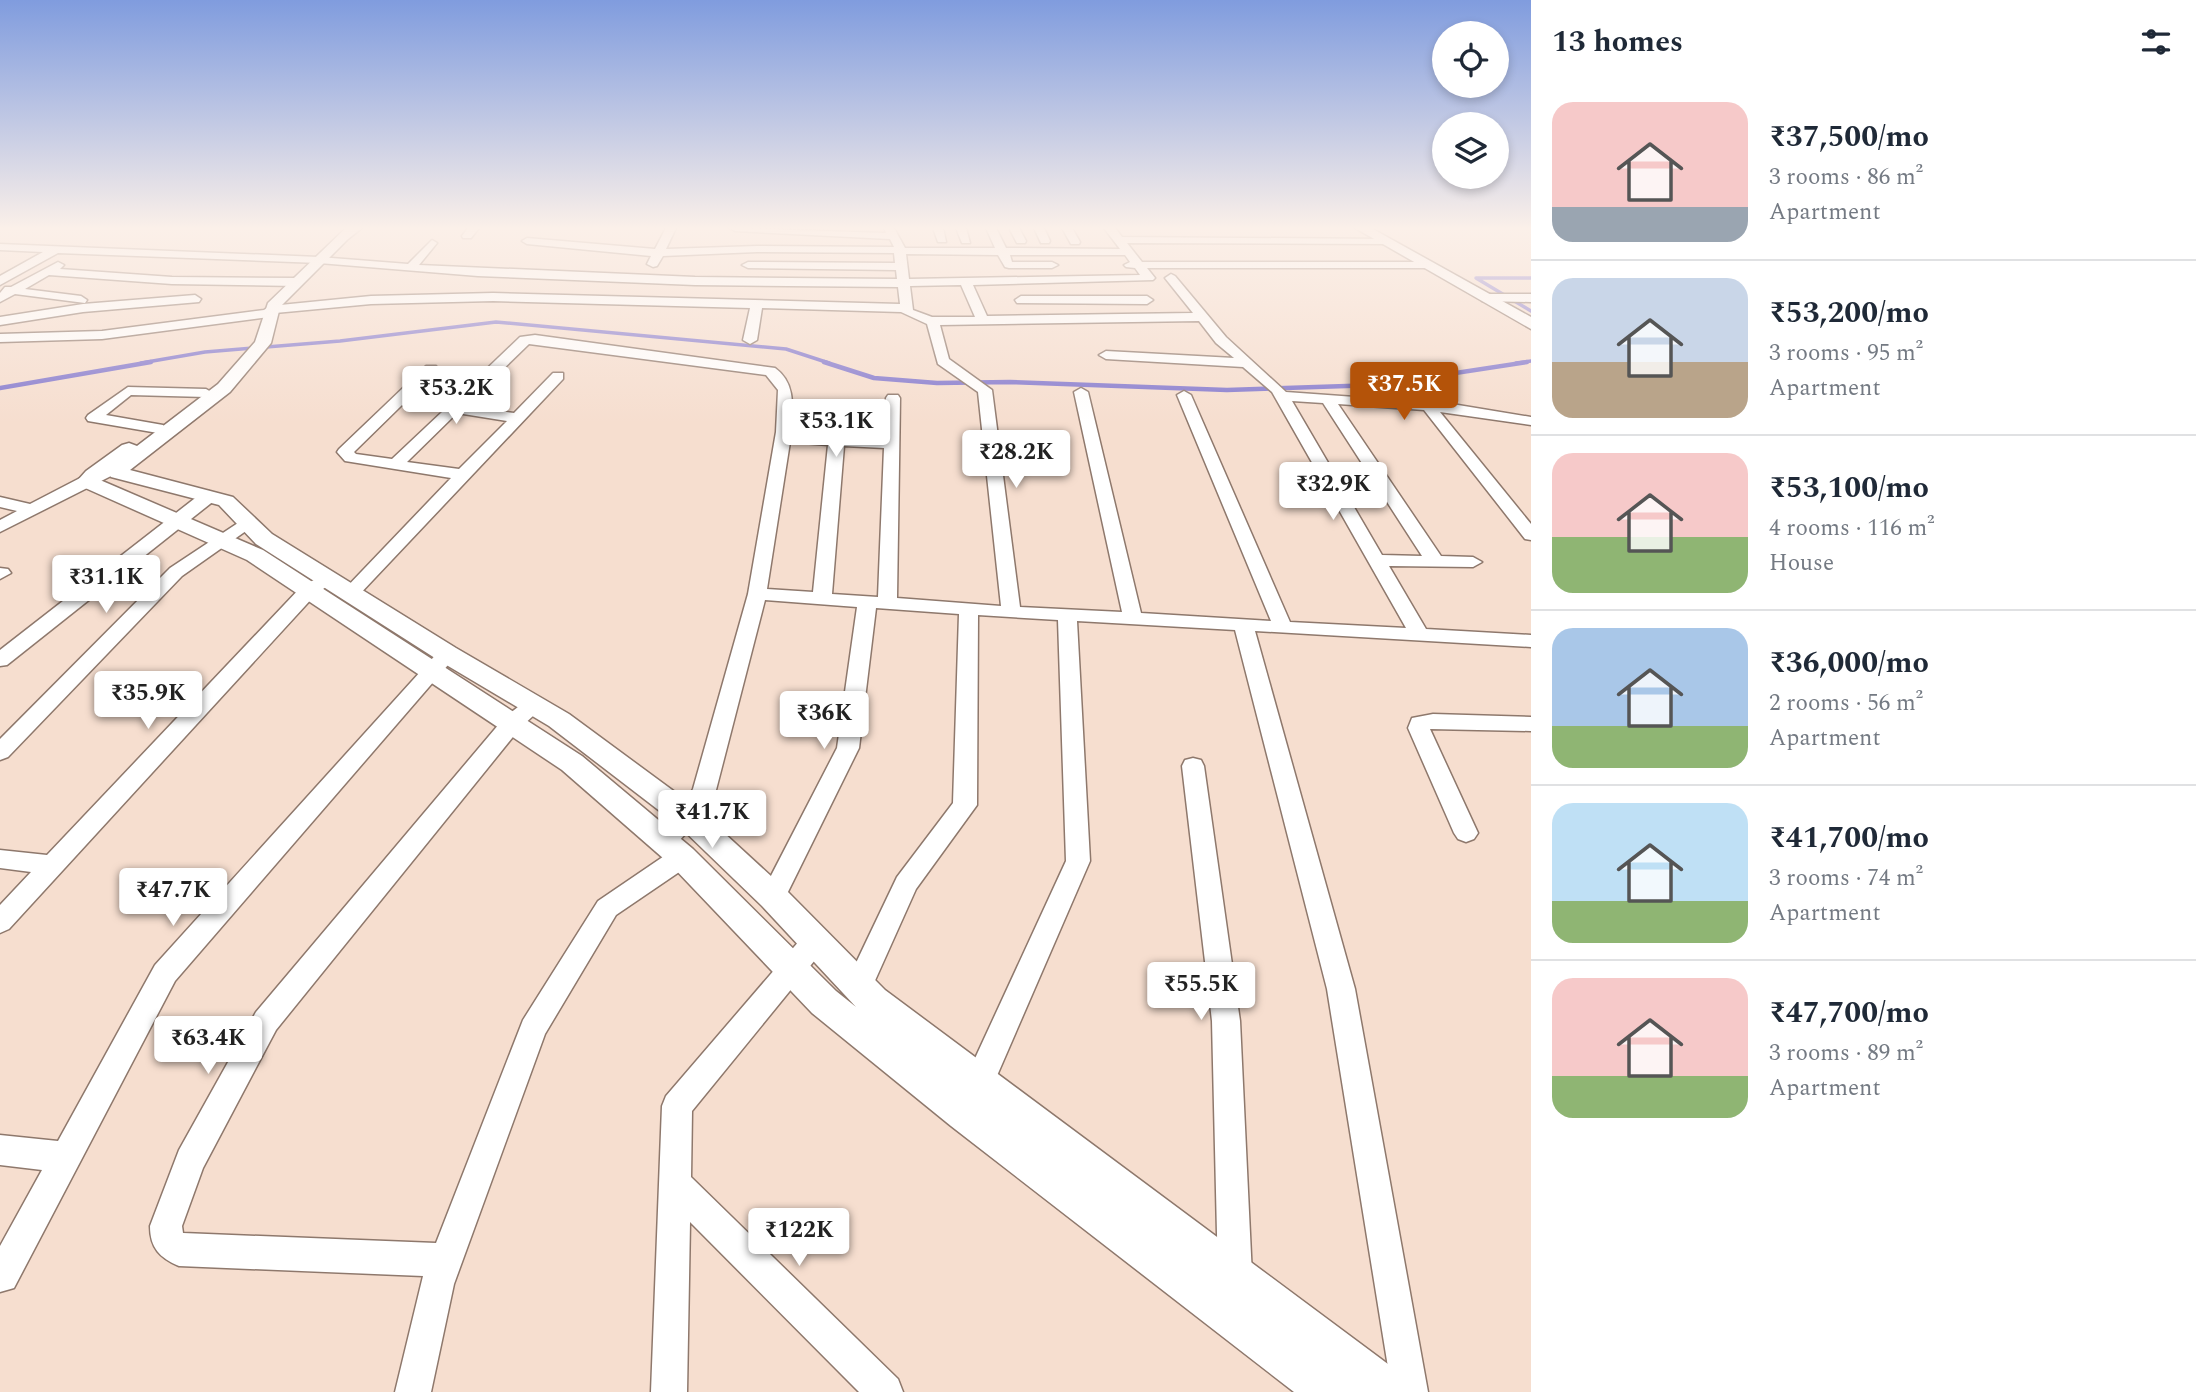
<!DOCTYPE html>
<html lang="en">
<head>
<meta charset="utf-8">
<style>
  body { margin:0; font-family:Spectral,serif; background:#f6f6f7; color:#1f2937; height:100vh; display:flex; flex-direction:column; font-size:26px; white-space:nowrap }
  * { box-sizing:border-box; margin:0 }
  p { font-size:23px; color:#747a83 }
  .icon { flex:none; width:38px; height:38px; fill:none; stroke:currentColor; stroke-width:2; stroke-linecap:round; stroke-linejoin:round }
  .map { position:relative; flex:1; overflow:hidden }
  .panel { display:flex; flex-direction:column; background:#fff; width:665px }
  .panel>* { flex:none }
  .buttons { position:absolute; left:1432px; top:21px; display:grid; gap:14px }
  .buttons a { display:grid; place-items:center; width:77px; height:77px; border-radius:50%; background:#fff; box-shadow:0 4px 10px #0003; font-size:35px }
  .price { position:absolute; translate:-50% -60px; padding:0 16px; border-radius:7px; background:#fff; color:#222; font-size:23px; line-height:46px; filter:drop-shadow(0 2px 4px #0008) }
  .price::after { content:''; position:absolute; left:50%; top:42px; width:21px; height:16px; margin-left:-10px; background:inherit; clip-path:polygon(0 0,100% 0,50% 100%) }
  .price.active { background:#b45309; color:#fff }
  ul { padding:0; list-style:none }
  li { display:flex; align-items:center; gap:21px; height:175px; padding:0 21px }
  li+li { border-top:2px solid #e0e1e3 }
  li span { display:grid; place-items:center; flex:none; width:196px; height:140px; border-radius:21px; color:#555 }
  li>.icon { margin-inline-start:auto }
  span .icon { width:84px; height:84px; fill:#fffc; stroke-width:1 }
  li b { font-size:30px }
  h2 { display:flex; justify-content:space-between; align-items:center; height:84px; padding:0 21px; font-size:30px }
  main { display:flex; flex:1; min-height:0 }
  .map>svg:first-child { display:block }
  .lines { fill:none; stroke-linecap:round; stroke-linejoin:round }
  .stream-far1 { stroke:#8479ce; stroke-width:3.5 }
  .stream { stroke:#8479ce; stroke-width:4.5 }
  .minor-casing { stroke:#8e786c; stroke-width:3 }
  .major-casing { stroke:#8e786c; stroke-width:3 }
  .minor { fill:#fff; fill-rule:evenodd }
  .major { fill:#fff; fill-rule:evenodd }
</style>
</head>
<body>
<main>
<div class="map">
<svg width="1531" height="1392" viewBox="0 0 1531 1392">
  <rect width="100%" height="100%" fill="#f6decf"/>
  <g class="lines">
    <g class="stream-far1">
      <path d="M1531,278H1476L1531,311"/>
      <path d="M141,363L205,352L340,341L496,322L786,349L829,363"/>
      <path d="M1516,363L1531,361"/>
    </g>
    <g class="stream">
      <path d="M824,362L874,378L937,383L1010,382L1227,390L1377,385L1527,362"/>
      <path d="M0,388L151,362"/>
    </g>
    <defs>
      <g id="minor">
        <path d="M468,228H479L471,238H463L462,236Z"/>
        <path d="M666,228H676L666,249L757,246L894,247L890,239L735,231L730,228L886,233L884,228H894L905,248H995L986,228H996L1006,248L1120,249L1104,228H1115L1122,237L1386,239L1391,242L1390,244L1127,243L1142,262H1426L1432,265L1426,268H1147L1155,278L1153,280L973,285L987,316L1193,313L1165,278L1171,274L1175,276L1226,337L1286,392L1452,404L1531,417V425L1440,412L1531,524V540L1525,539L1424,410L1338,404L1441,556L1473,557L1482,562L1473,567L1389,566L1426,629L1531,635V647L1255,631L1355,989L1428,1392H1392L1327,989L1235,630L1077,621L1090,861L986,1101L975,1105L964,1101L960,1091L1066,861L1058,620L978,615L977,805L916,889L869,994L859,998L849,994L845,986L897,877L953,803L959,614L876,608L859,748L782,904L773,907L764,904L760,897L837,748L857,607L765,600L716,790L696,823L673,847L664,850L655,847L652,841L680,811L693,789L748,594L776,432L778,390L766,375L529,344L465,406L514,413L553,373H563V379L357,597L350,599L341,593L451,478L345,461L337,452L339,449L426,366H436L438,369L410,397L451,403L520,337L535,335L775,368C797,384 792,409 791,433L829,435L831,422L838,418L845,422L844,436L884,439L886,398L888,395H898L900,398L897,598L1001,606L978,392L938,364L927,324L901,312L762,308L757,340L750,344L743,340L750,308L493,301L371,304L275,313L269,317L102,339L0,342V334L102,331L264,310L270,306L371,296L493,293L900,304L898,287L695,285L478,276L319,263L58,253L0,285V276L43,252L0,250V244L319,257L408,264L432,240L437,243L419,265L695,277L897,279L896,270L748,268L742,265L748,262L895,263L894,253L757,252L663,256L657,266L653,267L647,264L651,256L527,244L522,241L527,238L655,249ZM906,254L998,255L1005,267L1009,268H1052L1058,265L1052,262H1012L1010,255H1125L1130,262L1124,265L1126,267L1135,268L1140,275L909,279ZM961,285L975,317H932L913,310L910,286ZM1199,321L1216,343L1234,358L1106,351L1099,355L1106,359L1243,367L1272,392L1406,628L1290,622L1191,395L1184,391L1177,395L1271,621L1141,613L1088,392L1081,388L1074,392L1122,612L1020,607L992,390L949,359L940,325ZM1292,401L1323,403L1422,556L1382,555ZM402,405L443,411L392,459L356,454L354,452ZM457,413L507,421L459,469L407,462ZM790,442L828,445L813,592L767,589ZM844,446L884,448L878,597L832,594Z"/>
        <path d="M933,228H943L946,242H938Z"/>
        <path d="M956,228H966L970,243H962Z"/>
        <path d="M1009,228H1019L1026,241L1025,243H1017Z"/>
        <path d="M1034,228H1044L1050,241L1049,243H1041Z"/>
        <path d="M1062,228H1072L1080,242L1079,244H1071Z"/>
        <path d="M58,262L64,265L60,269L172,277L297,278L303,282L297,286L172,284L49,275L25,289L81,296L87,300L85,303L15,294L0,302V293L5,287H11Z"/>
        <path d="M1486,294H1531V302L1482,301V295Z"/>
        <path d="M195,295L201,299L199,302L83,312L0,325V317L83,304Z"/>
        <path d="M1021,296H1147L1153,300L1147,304L1017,303L1015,300Z"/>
        <path d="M128,387L206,389L213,393L206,397L131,395L106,415L163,425L166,428L163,431L158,433L88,421L86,418L88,415Z"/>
        <path d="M107,469L113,471L115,474L0,532V520L17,511L0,507V497L30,504L82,477Z"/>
        <path d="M209,491L217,496L215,500L7,665L0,666V650L203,492Z"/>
        <path d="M247,517L256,522L253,526L182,576L8,757L0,760V739L170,568Z"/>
        <path d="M0,568L8,569L11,573L0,579Z"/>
        <path d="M328,573L337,579L316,594L9,929L0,933V905L31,872L0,868V850L47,855L302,586Z"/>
        <path d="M447,648L454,650L457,654L454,658L175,981L14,1288L0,1292V1246L42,1170L0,1165V1135L58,1141L155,965L440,650Z"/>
        <path d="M534,698L541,700L545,705L521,727L276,1030L203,1168L182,1226L183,1233L436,1243L523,1020L598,901L673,850L682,848L691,850L694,857L691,864L616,915L545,1034L454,1284L431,1392H395L423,1276L179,1266C160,1258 150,1248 150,1226L179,1150L256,1012L505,717L527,700Z"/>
        <path d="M1433,714L1531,717V731L1430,729L1478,833L1474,839L1466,842L1458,839L1454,833L1408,728L1412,718Z"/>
        <path d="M1193,758L1201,760L1204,766L1240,1021L1252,1276L1247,1288L1235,1293L1223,1288L1218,1276L1212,1021L1182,766L1185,760Z"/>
        <path d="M815,930L824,933L828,941L824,949L692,1111L691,1177L898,1379L903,1392H859L690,1222L687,1392H651L662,1106L666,1096L806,933Z"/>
      </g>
      <g id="major">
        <path d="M346,228H362L348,239L280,307L271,343L230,392L130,470L233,497L272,534L456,648L569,714L698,809L784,888L885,990L1404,1376L1411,1392H1294L951,1126L812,1013L671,865L562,770L247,560L83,487L78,480L86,471L122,445L129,443L137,446L218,384L255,342L268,303ZM108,473L111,477L219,505L256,544L438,660L549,726L678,825L762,906L856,1007L836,991L693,849L582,756L263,550L100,480Z"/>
        <path d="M1355,228H1371L1531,317V329Z"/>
      </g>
    </defs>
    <use href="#minor" class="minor-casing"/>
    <use href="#major" class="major-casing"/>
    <use href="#minor" class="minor"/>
    <use href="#major" class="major"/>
  </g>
  <linearGradient id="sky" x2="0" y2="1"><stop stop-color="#809cde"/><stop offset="0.54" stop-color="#fbf0e9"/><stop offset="1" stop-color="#fbf0e9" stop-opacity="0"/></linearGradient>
  <rect width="1531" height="423" fill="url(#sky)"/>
</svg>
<div class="buttons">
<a><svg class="icon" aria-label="locate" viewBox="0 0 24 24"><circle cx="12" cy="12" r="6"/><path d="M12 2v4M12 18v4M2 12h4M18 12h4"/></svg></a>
<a><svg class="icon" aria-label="layers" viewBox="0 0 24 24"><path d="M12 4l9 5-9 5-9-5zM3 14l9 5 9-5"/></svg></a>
</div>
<b class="price active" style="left:1404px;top:422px">₹37.5K</b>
<b class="price" style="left:456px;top:426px">₹53.2K</b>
<b class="price" style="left:836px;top:459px">₹53.1K</b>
<b class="price" style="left:1016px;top:490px">₹28.2K</b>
<b class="price" style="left:1333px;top:522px">₹32.9K</b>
<b class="price" style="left:106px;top:615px">₹31.1K</b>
<b class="price" style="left:148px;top:731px">₹35.9K</b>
<b class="price" style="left:824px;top:751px">₹36K</b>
<b class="price" style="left:712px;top:850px">₹41.7K</b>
<b class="price" style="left:173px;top:928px">₹47.7K</b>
<b class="price" style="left:1201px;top:1022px">₹55.5K</b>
<b class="price" style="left:208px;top:1076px">₹63.4K</b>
<b class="price" style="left:799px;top:1268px">₹122K</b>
</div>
<section class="panel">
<h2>13 homes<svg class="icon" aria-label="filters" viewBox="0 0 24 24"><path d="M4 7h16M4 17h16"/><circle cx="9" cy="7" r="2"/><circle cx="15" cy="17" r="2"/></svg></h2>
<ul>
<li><span style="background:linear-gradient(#f6c9c9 75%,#9aa5b1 0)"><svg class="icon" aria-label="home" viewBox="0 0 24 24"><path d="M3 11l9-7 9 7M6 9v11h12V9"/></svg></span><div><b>₹37,500/mo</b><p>3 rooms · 86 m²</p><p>Apartment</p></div></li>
<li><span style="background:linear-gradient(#c9d6e8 60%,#b9a48a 0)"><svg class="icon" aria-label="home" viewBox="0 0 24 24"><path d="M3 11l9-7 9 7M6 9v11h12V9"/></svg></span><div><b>₹53,200/mo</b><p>3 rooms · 95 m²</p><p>Apartment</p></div></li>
<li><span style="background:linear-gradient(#f6c9c9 60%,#8fb573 0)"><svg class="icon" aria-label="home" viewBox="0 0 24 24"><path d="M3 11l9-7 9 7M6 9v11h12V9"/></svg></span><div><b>₹53,100/mo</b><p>4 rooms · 116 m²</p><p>House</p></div></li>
<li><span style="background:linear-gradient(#a9c7e8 70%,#8fb573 0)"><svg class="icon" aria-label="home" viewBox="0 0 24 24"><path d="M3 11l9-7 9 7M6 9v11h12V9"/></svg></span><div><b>₹36,000/mo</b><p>2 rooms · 56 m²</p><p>Apartment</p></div></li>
<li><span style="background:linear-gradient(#bfe0f5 70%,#8fb573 0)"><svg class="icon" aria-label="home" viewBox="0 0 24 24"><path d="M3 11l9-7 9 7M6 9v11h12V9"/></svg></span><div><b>₹41,700/mo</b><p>3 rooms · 74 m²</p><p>Apartment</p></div></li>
<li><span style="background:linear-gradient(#f6c9c9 70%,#8fb573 0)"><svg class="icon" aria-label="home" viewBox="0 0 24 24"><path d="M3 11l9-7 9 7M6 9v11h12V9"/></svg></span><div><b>₹47,700/mo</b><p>3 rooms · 89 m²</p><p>Apartment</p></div></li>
</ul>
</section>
</main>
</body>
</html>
